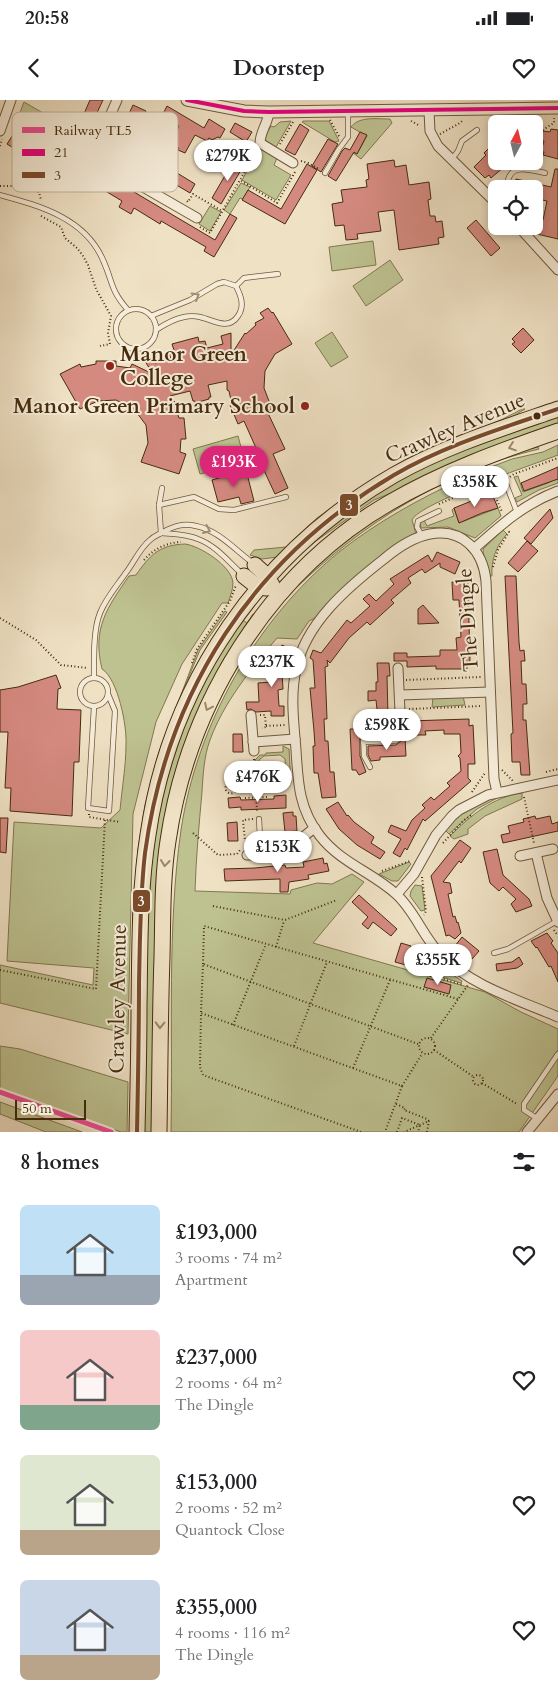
<!DOCTYPE html>
<html lang="en">
<head>
<meta charset="utf-8">
<style>
  body { margin:0; font-family:Cardo,serif; background:#f2f2f2; color:#202124; height:100vh; display:flex; flex-direction:column; font-size:19px; white-space:nowrap }
  * { box-sizing:border-box; margin:0 }
  p { font-size:16px; color:#757577 }
  .icon { flex:none; width:28px; height:28px; fill:none; stroke:currentColor; stroke-width:2; stroke-linecap:round; stroke-linejoin:round }
  .map { position:relative; height:1032px; overflow:hidden }
  .side { display:flex; flex-direction:column; background:#fff; flex:1 }
  .side>* { flex:none }
  .needle { width:32px; rotate:7deg }
  .controls { position:absolute; left:488px; top:15px; display:grid; gap:10px }
  .controls a { display:grid; place-items:center; width:55px; height:55px; border-radius:8px; background:#fff; box-shadow:0 2px 8px #0003; font-size:25px }
  .scale { position:absolute; left:15px; bottom:12px; width:71px; box-sizing:border-box; padding-left:5px; border:2px solid #462c0d; border-top:0; font-size:14px; line-height:18px; white-space:nowrap; color:#462c0d; -webkit-text-stroke:4px #f5ecd9; paint-order:stroke }
  .price { position:absolute; translate:-50% -42px; padding:0 11px; border-radius:18px; background:#fff; color:#222; font-size:16px; line-height:32px; filter:drop-shadow(0 1px 2px #0008) }
  .price::after { content:''; position:absolute; left:50%; top:30px; width:15px; height:11px; margin-left:-8px; background:inherit; clip-path:polygon(0 0,100% 0,50% 100%) }
  .price.current { background:#db2777; color:#fff }
  ul { padding:0; list-style:none }
  li { display:flex; align-items:center; gap:15px; height:125px; padding:0 20px }
  li span { display:grid; place-items:center; flex:none; width:140px; height:100px; border-radius:8px; color:#555 }
  li>.icon { margin-inline-start:auto }
  span .icon { width:60px; height:60px; fill:#fffc; stroke-width:1 }
  li b { font-size:21px }
  h2 { display:flex; justify-content:space-between; align-items:center; height:60px; padding:0 20px; font-size:21px }
  .status { display:flex; justify-content:space-between; align-items:center; height:35px; padding:0 25px; background:#fff; direction:ltr }
  .status svg { height:14px; fill:currentColor }
  header { display:flex; justify-content:space-between; align-items:center; height:65px; padding:0 20px; background:#fff; font-size:22px; font-weight:700 }
  .map>svg:first-child { display:block }
  .green { fill:#bec291; stroke:#82774f }
  .building { fill:#d58a80; stroke:#462c0d }
  .lines { fill:none; stroke-linecap:round; stroke-linejoin:round }
  .service-casing { stroke:#70593b; stroke-width:6 }
  .minor-casing { stroke:#70593b; stroke-width:11 }
  .tertiary-casing { stroke:#70593b; stroke-width:13 }
  .primary-casing { stroke:#462c0d; stroke-width:17 }
  .path { stroke:#462c0d; stroke-width:2; stroke-dasharray:1 2.5; stroke-linecap:butt }
  .service { stroke:#f5ecd9; stroke-width:4.5 }
  .minor { stroke:#f5ecd9; stroke-width:9 }
  .tertiary { stroke:#f5ecd9; stroke-width:11 }
  .primary { stroke:#efe1c4; stroke-width:15 }
  .bus-1-casing { stroke:#f5ecd9; stroke-width:8 }
  .bus-2-casing { stroke:#f5ecd9; stroke-width:8 }
  .bus-1 { stroke:#e5007d; stroke-width:4 }
  .bus-2 { stroke:#7a4b2a; stroke-width:4 }
  .rail-1-casing { stroke:#f5ecd9; stroke-width:9 }
  .rail-1 { stroke:#ee4b95; stroke-width:5 }
  .oneway { stroke:#9e8c73 }
  .oneway2 { stroke:#9a8668 }
  .poi-dot { fill:#8f2418; stroke:#f5ecd9; stroke-width:2 }
  .bus-dot { fill:#462c0d; stroke:#f5ecd9; stroke-width:2 }
  .labels { text-anchor:middle; dominant-baseline:central; stroke-width:4; stroke-linejoin:round; paint-order:stroke }
  .poi-label { font-size:21px; font-weight:bold; fill:#462c0d; stroke:#f5ecd9; text-anchor:start }
  .street-label { font-size:21px; fill:#462c0d; stroke:#f5ecd9 }
  .key { fill:#f5ecd9; stroke:#c0b29c; stroke-width:1 }
  .key-label { font-size:14px; fill:#462c0d }
  .line-badge { stroke:#f5ecd9; stroke-width:2 }
  .badge-label { font-size:14px; text-anchor:middle; font-weight:bold; fill:#fff }
</style>
</head>
<body>
<div class="status"><b>20:58</b><svg viewBox="0 0 49 12"><path d="M0 12V9h3v3zM5 12V6h3v6zM10 12V3h3v9zM15 12V0h3v12zM26 1h20v11H26zM47 4h2v5h-2z"/></svg></div>
<header><svg class="icon" aria-label="back" viewBox="0 0 24 24"><path d="M15 5l-7 7 7 7"/></svg>Doorstep<svg class="icon" aria-label="heart" viewBox="0 0 24 24"><path d="M12 20l-8-8c-3-5 5-10 8-4 3-6 11-1 8 4z"/></svg></header>
<div class="map">
<svg width="558" height="1032" viewBox="0 0 558 1032">
  <rect width="100%" height="100%" fill="#efe1c4"/>
  <filter id="stains"><feTurbulence type="fractalNoise" baseFrequency=".004" numOctaves="4"/><feColorMatrix values="0 0 0 0 .2 0 0 0 0 .09 0 0 0 0 .02 0 0 0 .5 -.17"/></filter>
  <radialGradient id="worn" r=".72"><stop offset=".6" stop-color="#630" stop-opacity="0"/><stop offset="1" stop-color="#630" stop-opacity=".3"/></radialGradient>
  <g class="green">
    <path d="M24,2L74,31L73,33L83,37L49,38L16,23Z"/>
    <path d="M390,19L392,23L361,59L353,53L357,54L367,36L351,27C359,16 377,19 390,19Z"/>
    <path d="M291,21L276,47L263,39L271,26L274,27L280,22Z"/>
    <path d="M303,21H329L339,41L335,42L302,22Z"/>
    <path d="M260,48L277,58L274,65L291,75L276,100L242,80Z"/>
    <path d="M241,83L250,87L243,99L240,98L230,114L224,110Z"/>
    <path d="M210,106L221,112L210,131L199,124Z"/>
    <path d="M373,141L376,165L332,171L329,147Z"/>
    <path d="M390,160L403,180L366,206L353,186Z"/>
    <path d="M332,232L348,257L331,267L315,243Z"/>
    <path d="M522,309H525L504,322L461,339L278,457L262,459L250,455L254,450L286,447L317,418L379,375L416,355L503,319Z"/>
    <path d="M558,316V325L374,400L316,441L298,456L330,426L392,384L429,365L479,343Z"/>
    <path d="M238,336L245,362L200,374L193,349Z"/>
    <path d="M558,345V355C535,364 419,403 412,420L416,434L319,516L309,521L297,539L277,538C251,569 224,602 210,640C204,656 203,675 202,692C199,725 196,758 195,791L290,794L291,790L317,783L332,784L352,774L364,782L313,843L485,892L521,912L558,929V976L519,1032H171C173,933 167,828 181,730C197,624 256,520 339,452C377,422 419,399 462,379V378L512,359L543,352Z"/>
    <path d="M538,347L539,349C446,371 363,423 295,489L293,487L331,451L401,401L514,352Z"/>
    <path d="M518,376L523,392L548,383L558,377V383L539,390L517,402L515,398L522,395L514,377Z"/>
    <path d="M454,408L459,423L498,408L501,416L475,438L448,427L421,428L420,423L424,420L427,426L454,416L452,410Z"/>
    <path d="M503,430L507,434C496,446 491,460 492,476H490C489,466 483,458 483,449Z"/>
    <path d="M185,444C200,446 232,466 233,483C233,490 230,497 228,503H222L182,564L156,622L133,714L128,934L0,903V865L93,885L94,868L7,861L14,722L101,728L120,710C122,688 126,666 126,644C127,626 118,579 102,569C92,528 107,508 129,476L136,475C150,455 159,445 185,444Z"/>
    <path d="M225,511L227,512L200,550L182,593L161,656L131,951L133,811L138,749L145,705L158,655L198,550Z"/>
    <path d="M253,514L256,516L173,688L154,1032H143L146,808L159,703L192,602L240,518L247,523Z"/>
    <path d="M463,596L465,605L432,607L433,597Z"/>
    <path d="M283,646L289,649L291,683H287L284,679V675H286L285,659L280,655L264,656L259,660L260,675H256L255,660L260,655H265L266,653L283,652Z"/>
    <path d="M522,693V699L485,716L468,729V734L454,739L450,736C471,715 493,697 522,693Z"/>
    <path d="M499,697L477,709L449,734L445,730C460,713 476,702 499,697Z"/>
    <path d="M409,762L411,764L398,781H392L379,774Z"/>
    <path d="M415,785L422,786L425,810L421,811L410,796L411,791Z"/>
    <path d="M432,856L447,871L462,881L461,883L432,874L433,870L428,868Z"/>
    <path d="M0,946L20,949L128,982L127,1032H121L0,989Z"/>
    <path d="M0,1002L82,1032H46L0,1014Z"/>
  </g>
  <g class="building">
    <path d="M90,0H103L86,36L76,32Z"/>
    <path d="M133,5L146,11L138,28L135,26L123,52L125,53L122,61L110,55Z"/>
    <path d="M167,6L204,28L209,19L225,29L220,38L218,37L212,40L209,38L207,41L195,35L185,53L178,50L179,48L171,44L179,26L171,20L162,16Z"/>
    <path d="M235,23L252,32L246,42L230,32Z"/>
    <path d="M300,24L309,30L295,55L285,50Z"/>
    <path d="M551,29L558,30V59L543,55L544,52L541,51L544,41L541,40L543,31L550,32Z"/>
    <path d="M360,32L367,35L357,54L354,52L336,81L328,76L342,51L345,48L350,50Z"/>
    <path d="M14,33L46,52L50,46L76,61L75,64L104,81L107,76L215,140L230,114L237,118L214,157L204,151L206,147L161,121L160,124L134,108L131,114L119,107L122,101L74,72L73,74L48,60L43,68L27,61L29,58L7,44Z"/>
    <path d="M328,39L338,44L321,72L312,66Z"/>
    <path d="M496,41V61H511L491,78L489,75L485,78L474,67L486,55L484,53Z"/>
    <path d="M149,52L170,65L169,68L195,84L190,93L141,64Z"/>
    <path d="M234,60L244,65L221,104L212,98Z"/>
    <path d="M394,60L395,67L406,65L409,85L429,82L431,99L428,100L430,116H435L436,122L442,121L444,137L438,138L439,144L399,150L394,110L378,112L381,131L357,134L358,139L346,140L344,125L335,126L332,104L343,102L341,90L367,87L366,80L369,79L367,64Z"/>
    <path d="M307,64L317,70L285,124L242,100L248,90L281,109Z"/>
    <path d="M555,69H558V139L537,134L540,120H543L547,101L534,98V89H513L516,79L551,87Z"/>
    <path d="M476,120L500,148L491,156L467,128Z"/>
    <path d="M268,208L272,213L273,212L292,244L275,254L265,271L264,288L272,309L267,311L285,349L273,354L288,388L275,394L254,349L256,348L244,321L238,324L230,305H232L229,291L227,290V281L208,285L211,297H209V299L195,303V301H193L190,291L170,296L177,305L175,306L179,318H184L186,339H181L180,352L186,354L179,374L141,362L148,343L146,325L134,309L116,300L98,301L80,309L60,274L80,264L81,267L96,264V261H116V266L130,268L132,264L153,274L143,258L153,255L155,263L171,259L168,251L174,250L172,244L198,237L199,242L205,241L207,248L223,244L221,236L231,233V255L245,233L246,234L256,225L255,223L264,218L260,213Z"/>
    <path d="M523,228L534,240L521,253L512,244L515,242L512,239Z"/>
    <path d="M558,367V379L524,391L521,383Z"/>
    <path d="M246,370L254,401L241,404L239,397L218,402L212,380Z"/>
    <path d="M492,394L498,408L482,413L459,423L454,408L474,400Z"/>
    <path d="M550,409L553,418L531,444L524,438Z"/>
    <path d="M527,441L538,451L518,472L508,463Z"/>
    <path d="M437,452L460,462L455,474L440,467V463L425,473L422,469L408,478L411,483L391,500L394,503L370,525L367,522L349,538L330,563L327,560L328,566L325,567L327,619H324L325,641H328L330,672H334L336,697L322,698L318,673H314L313,646H315L314,631L310,588H315L313,560L310,558L313,550L321,553L347,520L351,523L370,506L363,499L369,494L376,501L394,484L390,479L428,455L432,462Z"/>
    <path d="M505,476H516L519,542L520,551L524,550L525,561H521L522,584H526L527,604H523V620H526L530,675H521L520,662H512L511,634L513,633Z"/>
    <path d="M452,482H468L470,562H467V569H436V566L407,567V561H394V553H407V557L440,556V550H457L456,538L461,537L459,500H453Z"/>
    <path d="M423,505L430,513L439,523L418,524V509Z"/>
    <path d="M282,545L288,548L286,552L288,573L282,574L283,589L278,590L279,606H284V616H271V611L256,612L251,609L247,610L246,602H259L258,583L271,582V567H276L275,559Z"/>
    <path d="M377,563H389L390,576H387L388,616H391L392,627H394L395,636L394,637L367,638L366,628H379L376,600L368,601V591H376V582H378Z"/>
    <path d="M56,575L61,588L58,589L57,609L81,610L79,662H74L72,716L10,711L11,688H5L8,632H0V590L18,587Z"/>
    <path d="M469,619V626L473,625L475,664H468V678L471,681L425,721L423,719L407,750L405,748L400,757L393,753L401,739L388,732L391,725L406,731L412,720L425,708L422,705L431,697L434,700L450,686L447,683L461,671L460,658L458,656L461,653L460,634H444V630L425,631L426,635H410V637H406L409,621Z"/>
    <path d="M350,629H360V656L366,672L359,675L356,670H352Z"/>
    <path d="M233,634H242L243,652H233Z"/>
    <path d="M405,638L406,656L380,657V660L371,661L368,655V646L396,645Z"/>
    <path d="M272,663V666L284,665V675L272,676V673L239,675V666Z"/>
    <path d="M286,695V708L241,710V707L229,708L228,698L240,697L241,700L274,699V696Z"/>
    <path d="M338,702L347,716L348,715L354,722L374,737L371,743L385,752L380,759L357,745L339,729L326,709Z"/>
    <path d="M293,712V716H296L297,731L285,732L283,713Z"/>
    <path d="M535,716L536,719L550,716L552,724L558,722V731L503,743L501,735L510,733L508,726L524,722L523,719Z"/>
    <path d="M0,718H8L6,753L0,752Z"/>
    <path d="M237,722L238,741H228L227,723Z"/>
    <path d="M460,740L471,748L461,763L459,761L443,782L450,783L452,793L448,794L453,817L455,816L457,823L458,822L461,833L455,839L449,835L446,836L431,776Z"/>
    <path d="M497,749L503,775L529,799L532,806L516,812L511,804L516,799L503,787L499,791L490,783L483,752Z"/>
    <path d="M323,758L324,764L327,763L329,771L308,775L309,779L289,782L288,792H280V779L225,781L224,769L255,768L285,765L286,768L304,767L303,762Z"/>
    <path d="M359,795L397,829L391,836L373,822L368,829L362,824L368,817L352,802Z"/>
    <path d="M547,833L553,841L551,843L558,853V882L551,866L549,867L537,847L536,848L531,841Z"/>
    <path d="M462,837L479,851L472,859L455,846Z"/>
    <path d="M401,843L411,846L406,865L395,862Z"/>
    <path d="M519,857L523,864L517,868L497,871L496,864L512,862Z"/>
    <path d="M427,878L451,885L449,894L424,887Z"/>
  </g>
  <g class="lines">
    <defs>
      <g id="service">
        <path d="M452,59L458,51L462,41L477,30"/>
        <path d="M532,70L536,52"/>
        <path d="M325,73L339,49L348,37V12"/>
        <path d="M507,89C507,62 527,69 545,73"/>
        <path d="M0,95C40,106 85,118 103,160C113,182 110,190 128,210"/>
        <path d="M236,186L244,178L278,174"/>
        <circle cx="136" cy="229" r="20"/>
        <path d="M151,216L190,200L217,184L224,182L236,186C241,196 245,206 238,216C228,231 213,220 200,217C196,216 188,216 184,217C173,219 165,224 156,230"/>
        <path d="M504,379L517,412"/>
        <path d="M159,405L194,397L219,409L234,410L286,397"/>
        <path d="M161,433L159,405L162,388"/>
        <path d="M162,433C174,434 187,434 198,439C215,445 228,461 241,473"/>
        <path d="M422,436L417,427L418,421L439,411"/>
        <circle cx="94" cy="592" r="14"/>
        <path d="M94,578C94,560 93,530 100,513C106,498 116,487 125,474C134,463 139,449 150,440C154,436 158,435 163,432C174,426 183,423 196,426C218,430 235,450 253,463"/>
        <path d="M94,607L88,708L109,711L115,611L108,594"/>
        <path d="M363,631L364,656L370,667"/>
        <path d="M363,642L395,641L399,639L401,634"/>
        <path d="M259,719L261,755"/>
        <path d="M494,853L508,849L557,821"/>
        <path d="M538,1019L524,1010V1004L558,954"/>
      </g>
      <g id="minor">
        <path d="M117,0L96,48V57L98,61L197,118"/>
        <path d="M429,11L430,31L438,46L496,103"/>
        <path d="M269,12C268,23 260,32 260,43L293,63"/>
        <path d="M0,31L11,0"/>
        <path d="M518,126L558,170"/>
        <path d="M475,448C502,424 524,404 558,391"/>
        <path d="M398,568L401,634"/>
        <path d="M400,595L490,592"/>
        <path d="M251,615L254,651"/>
        <path d="M253,642L295,639"/>
        <path d="M497,692L494,679L486,481C483,451 463,428 430,434C414,437 397,448 384,459C348,487 305,523 296,570C290,596 294,624 296,650C298,683 299,709 320,736C341,763 372,772 396,794C415,811 423,837 441,855C471,886 519,900 558,917"/>
        <path d="M536,753L547,798L558,822"/>
        <path d="M247,755C261,754 278,757 290,749C299,742 305,734 315,728"/>
        <path d="M520,756L553,749"/>
        <path d="M397,794L414,774L436,735L452,716L459,710L488,695L558,680"/>
        <path d="M527,1032L558,994"/>
      </g>
      <path id="tertiary" d="M187,0L244,11L269,12L558,8"/>
      <g id="primary">
        <path d="M255,465L265,474L272,485"/>
        <path d="M244,476L258,487L267,488"/>
        <path d="M137,1032C138,990 139,948 139,906C140,849 139,791 148,735C170,582 261,452 394,375C445,346 503,328 558,309"/>
        <path d="M159,1032C160,974 160,915 162,857C163,818 162,779 168,741C188,604 268,473 389,403C442,372 500,351 558,331"/>
      </g>
    </defs>
    <use href="#service" class="service-casing"/>
    <use href="#minor" class="minor-casing"/>
    <use href="#tertiary" class="tertiary-casing"/>
    <use href="#primary" class="primary-casing"/>
    <g class="path">
      <path d="M330,20L340,38"/>
      <path d="M411,21L420,26"/>
      <path d="M13,23L81,56H88"/>
      <path d="M440,34L460,23L463,20"/>
      <path d="M50,40L86,39L79,55"/>
      <path d="M534,41L544,29L554,23V18"/>
      <path d="M280,44L293,22"/>
      <path d="M0,46L2,39"/>
      <path d="M257,51L240,80L277,103L295,72"/>
      <path d="M106,52L114,58"/>
      <path d="M301,61L308,63L319,69"/>
      <path d="M0,86H17L39,92L41,100"/>
      <path d="M187,101L188,102L193,94L222,111"/>
      <path d="M41,116L61,127L65,138L77,148L83,156L88,165L96,189L111,216L108,233L110,244L100,246"/>
      <path d="M200,127L210,133L240,80"/>
      <path d="M510,377L514,374L558,358"/>
      <path d="M490,384L502,412"/>
      <path d="M439,404L490,382V384L498,381"/>
      <path d="M144,460C154,449 165,443 181,442"/>
      <path d="M493,467L498,450L509,432L508,431"/>
      <path d="M0,518L36,540L61,565L88,568"/>
      <path d="M192,563L197,549L230,501L236,485"/>
      <path d="M406,580L481,577"/>
      <path d="M409,609L482,606"/>
      <path d="M260,615H265L266,627L262,628"/>
      <path d="M266,626L286,625"/>
      <path d="M254,659L255,681"/>
      <path d="M502,670L513,681"/>
      <path d="M546,672L558,669"/>
      <path d="M245,676L267,675"/>
      <circle cx="280" cy="685" r="5.5"/>
      <circle cx="256" cy="686" r="5.5"/>
      <circle cx="231" cy="688" r="5.5"/>
      <path d="M261,686L275,685"/>
      <path d="M237,687H249"/>
      <path d="M256,692L257,712"/>
      <path d="M472,692L485,673"/>
      <path d="M524,697L534,743"/>
      <path d="M245,698L269,697"/>
      <path d="M89,714V717L120,722"/>
      <path d="M253,719L243,720L245,741H254"/>
      <path d="M193,733L218,755L237,754L240,750"/>
      <path d="M443,743L463,721L473,714"/>
      <path d="M382,771L410,761"/>
      <path d="M422,777L426,811L424,815"/>
      <path d="M213,806L285,820L337,800"/>
      <path d="M554,830L558,836"/>
      <path d="M276,847L284,821"/>
      <path d="M425,849L419,870L421,873L464,885"/>
      <path d="M203,864L204,826L458,899"/>
      <path d="M0,870L96,889L105,719"/>
      <path d="M201,912L203,864L418,944"/>
      <path d="M233,925L266,844"/>
      <circle cx="427" cy="946" r="8"/>
      <path d="M431,938L468,885"/>
      <path d="M294,946L327,862"/>
      <path d="M434,950L474,977"/>
      <path d="M353,968L390,880"/>
      <circle cx="478" cy="980" r="5"/>
      <path d="M482,983L517,1004"/>
      <path d="M402,986L422,954"/>
      <path d="M396,1004L405,1008L404,1010L427,1019L429,1021L404,1032"/>
      <path d="M361,1032L203,975L200,967L201,913L402,986L385,1032"/>
      <path d="M397,1032L402,1018L420,1025L418,1032"/>
      <path d="M427,1032L429,1021"/>
    </g>
    <use href="#service" class="service"/>
    <use href="#minor" class="minor"/>
    <use href="#tertiary" class="tertiary"/>
    <use href="#primary" class="primary"/>
    <defs>
      <path id="bus-1" d="M187,0L244,11L269,12L558,8"/>
      <path id="bus-2" d="M137,1032C138,982 139,933 139,883C140,840 140,796 145,753C167,591 253,458 394,375C445,345 503,328 558,309"/>
    </defs>
    <use href="#bus-1" class="bus-1-casing"/>
    <use href="#bus-2" class="bus-2-casing"/>
    <use href="#bus-1" class="bus-1"/>
    <use href="#bus-2" class="bus-2"/>
    <defs>
      <path id="rail-1" d="M0,992L111,1032"/>
    </defs>
    <use href="#rail-1" class="rail-1-casing"/>
    <use href="#rail-1" class="rail-1"/>
  </g>
  <defs><path id="oneway-chevron" d="M-2-3.5L2.5 0L-2 3.5" fill="none" stroke-width="1.6" stroke-linecap="round" stroke-linejoin="round" transform="scale(1.25)"/></defs>
  <g class="oneway">
    <use href="#oneway-chevron" transform="translate(196 196) rotate(-31)"/>
    <use href="#oneway-chevron" transform="translate(207 430) rotate(24)"/>
  </g>
  <g class="oneway2">
    <use href="#oneway-chevron" transform="translate(512 347) rotate(161)"/>
    <use href="#oneway-chevron" transform="translate(208 607) rotate(115)"/>
    <use href="#oneway-chevron" transform="translate(165 763) rotate(96)"/>
    <use href="#oneway-chevron" transform="translate(160 925) rotate(91)"/>
  </g>
  <g class="poi-dot">
    <circle cx="110" cy="266" r="5"/>
    <circle cx="305" cy="306" r="5"/>
  </g>
  <circle class="bus-dot" cx="537" cy="316" r="4.5"/>
  <g class="labels">
    <g class="poi-label">
      <text x="120" y="254">Manor Green<tspan x="120" dy="24">College</tspan></text>
      <text x="295" y="306" text-anchor="end">Manor Green Primary School</text>
    </g>
    <g class="street-label">
      <text transform="translate(455 328) rotate(-23)">Crawley Avenue</text>
      <text transform="translate(468 520) rotate(-94)">The Dingle</text>
      <text transform="translate(118 899) rotate(-89)">Crawley Avenue</text>
    </g>
  </g>
  <rect x="12" y="12" width="166" height="80" rx="8" class="key"/>
  <rect x="22" y="27" width="23" height="6" fill="#ee4b95"/>
  <rect x="22" y="49" width="23" height="7" fill="#e5007d"/>
  <rect x="22" y="72" width="23" height="6" fill="#7a4b2a"/>
  <g class="key-label">
    <text x="54" y="35">Railway TL5</text>
    <text x="54" y="57">21</text>
    <text x="54" y="80">3</text>
  </g>
  <g class="line-badge">
    <rect x="339" y="393" width="20" height="24" rx="5" fill="#7a4b2a"/>
    <rect x="132" y="789" width="19" height="24" rx="5" fill="#7a4b2a"/>
  </g>
  <g class="badge-label">
    <text x="349" y="410">3</text>
    <text x="141" y="806">3</text>
  </g>
  <rect width="100%" height="100%" filter="url(#stains)"/>
  <rect width="100%" height="100%" fill="url(#worn)"/>
</svg>
<div class="controls">
<a><svg class="needle" viewBox="-14 -14 28 28"><path d="M0-13l5 13h-10z" fill="#e53935"/><path d="M0 13l5-13h-10z" fill="#757577"/></svg></a>
<a><svg class="icon" aria-label="locate" viewBox="0 0 24 24"><circle cx="12" cy="12" r="6"/><path d="M12 2v4M12 18v4M2 12h4M18 12h4"/></svg></a>
</div>
<div class="scale">50 m</div>
<b class="price" style="left:228px;top:82px">£279K</b>
<b class="price current" style="left:234px;top:388px">£193K</b>
<b class="price" style="left:475px;top:408px">£358K</b>
<b class="price" style="left:272px;top:588px">£237K</b>
<b class="price" style="left:387px;top:651px">£598K</b>
<b class="price" style="left:258px;top:703px">£476K</b>
<b class="price" style="left:278px;top:773px">£153K</b>
<b class="price" style="left:438px;top:886px">£355K</b>
</div>
<section class="side">
<h2>8 homes<svg class="icon" aria-label="filters" viewBox="0 0 24 24"><path d="M4 7h16M4 17h16"/><circle cx="9" cy="7" r="2"/><circle cx="15" cy="17" r="2"/></svg></h2>
<ul>
<li><span style="background:linear-gradient(#bfe0f5 70%,#9aa5b1 0)"><svg class="icon" aria-label="home" viewBox="0 0 24 24"><path d="M3 11l9-7 9 7M6 9v11h12V9"/></svg></span><div><b>£193,000</b><p>3 rooms · 74 m²</p><p>Apartment</p></div><svg class="icon" aria-label="heart" viewBox="0 0 24 24"><path d="M12 20l-8-8c-3-5 5-10 8-4 3-6 11-1 8 4z"/></svg></li>
<li><span style="background:linear-gradient(#f6c9c9 75%,#7fa58c 0)"><svg class="icon" aria-label="home" viewBox="0 0 24 24"><path d="M3 11l9-7 9 7M6 9v11h12V9"/></svg></span><div><b>£237,000</b><p>2 rooms · 64 m²</p><p>The Dingle</p></div><svg class="icon" aria-label="heart" viewBox="0 0 24 24"><path d="M12 20l-8-8c-3-5 5-10 8-4 3-6 11-1 8 4z"/></svg></li>
<li><span style="background:linear-gradient(#dfe7d0 75%,#b9a48a 0)"><svg class="icon" aria-label="home" viewBox="0 0 24 24"><path d="M3 11l9-7 9 7M6 9v11h12V9"/></svg></span><div><b>£153,000</b><p>2 rooms · 52 m²</p><p>Quantock Close</p></div><svg class="icon" aria-label="heart" viewBox="0 0 24 24"><path d="M12 20l-8-8c-3-5 5-10 8-4 3-6 11-1 8 4z"/></svg></li>
<li><span style="background:linear-gradient(#c9d6e8 75%,#b9a48a 0)"><svg class="icon" aria-label="home" viewBox="0 0 24 24"><path d="M3 11l9-7 9 7M6 9v11h12V9"/></svg></span><div><b>£355,000</b><p>4 rooms · 116 m²</p><p>The Dingle</p></div><svg class="icon" aria-label="heart" viewBox="0 0 24 24"><path d="M12 20l-8-8c-3-5 5-10 8-4 3-6 11-1 8 4z"/></svg></li>
</ul>
</section>
</body>
</html>
